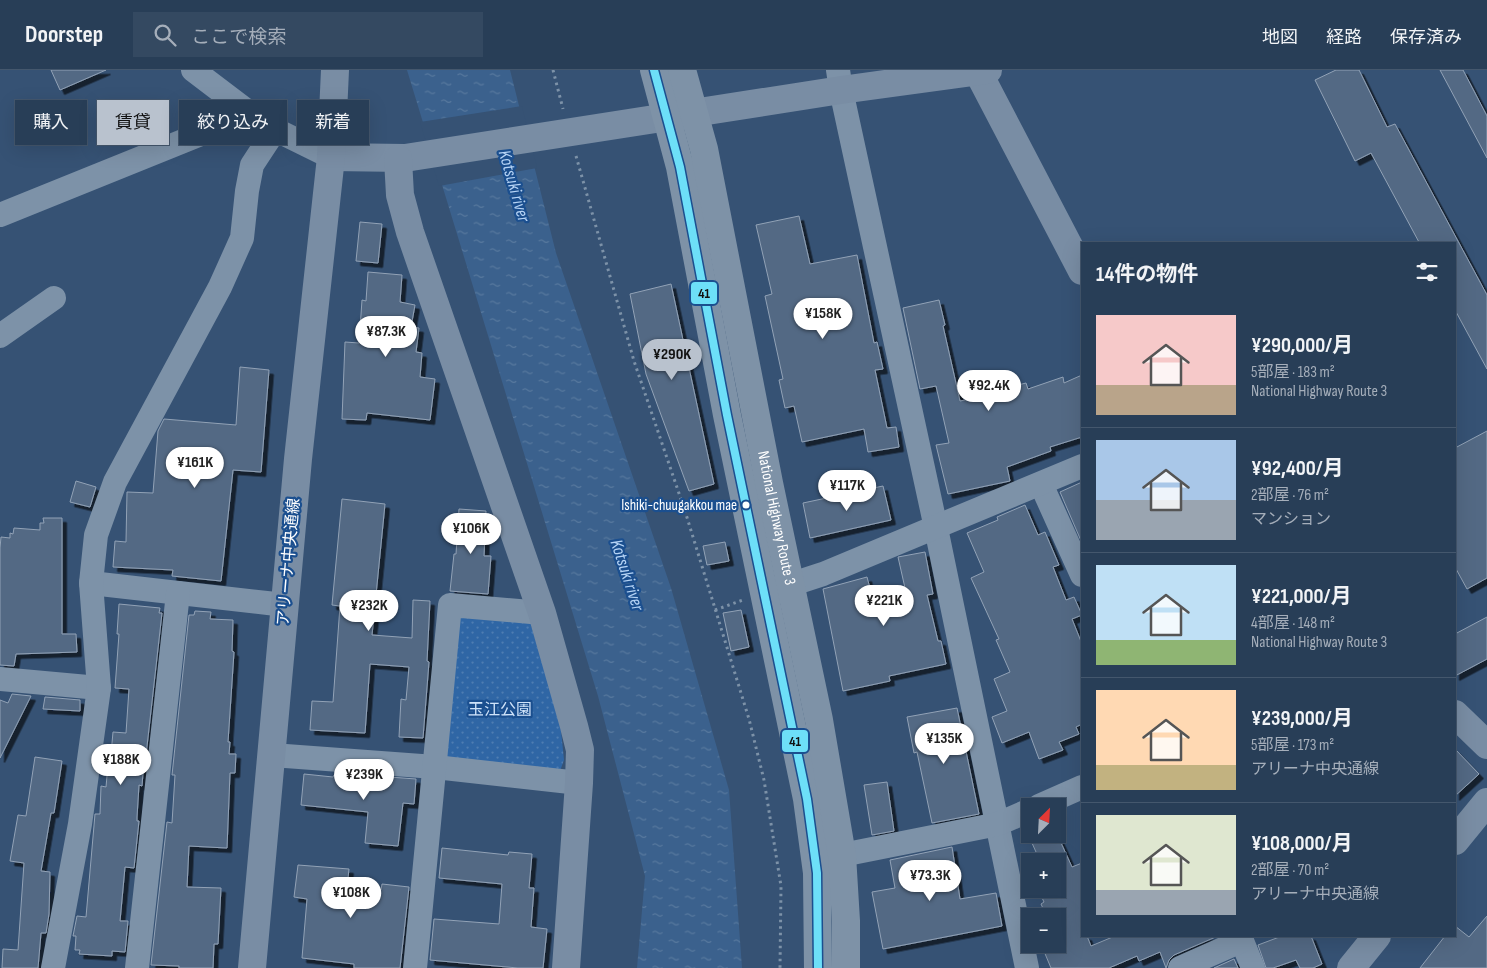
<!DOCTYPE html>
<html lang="ja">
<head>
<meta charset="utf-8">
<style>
  body { margin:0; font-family:"Sofia Sans Condensed","Noto Sans JP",sans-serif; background:#344961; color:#f1f3f6; height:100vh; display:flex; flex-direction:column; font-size:19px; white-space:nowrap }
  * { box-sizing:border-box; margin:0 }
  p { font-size:16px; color:#a5aeba }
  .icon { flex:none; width:28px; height:28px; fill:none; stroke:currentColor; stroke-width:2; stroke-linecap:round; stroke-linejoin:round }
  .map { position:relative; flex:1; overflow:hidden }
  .sheet { position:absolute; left:1081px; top:172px; width:375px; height:695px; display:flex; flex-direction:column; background:#283e57; border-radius:0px; box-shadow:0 5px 20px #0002,0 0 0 1px #44576d }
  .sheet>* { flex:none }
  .hud { position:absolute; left:15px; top:30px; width:475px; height:45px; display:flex; gap:10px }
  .needle { width:32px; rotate:24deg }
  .controls { position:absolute; left:1021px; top:728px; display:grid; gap:10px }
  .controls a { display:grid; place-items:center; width:45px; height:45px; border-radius:0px; background:#283e57; box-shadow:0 5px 20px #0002,0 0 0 1px #44576d; font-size:25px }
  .price { position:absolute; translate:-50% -42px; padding:0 11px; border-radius:18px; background:#fff; color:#222; font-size:16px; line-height:32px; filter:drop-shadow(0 1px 2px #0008) }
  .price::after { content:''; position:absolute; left:50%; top:30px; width:15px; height:11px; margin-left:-8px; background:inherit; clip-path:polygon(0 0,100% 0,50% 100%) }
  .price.on { background:#b9c2ce; color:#111 }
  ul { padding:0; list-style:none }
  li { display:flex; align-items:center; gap:15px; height:125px; padding:0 15px }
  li+li { border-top:1px solid #44576d }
  li span { display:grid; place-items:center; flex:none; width:140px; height:100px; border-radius:0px; color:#555 }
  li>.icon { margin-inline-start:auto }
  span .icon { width:60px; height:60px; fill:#fffc; stroke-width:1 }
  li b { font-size:21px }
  h2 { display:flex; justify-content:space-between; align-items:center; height:60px; padding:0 15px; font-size:21px }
  .tag { padding:0 18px; border-radius:0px; background:#283e57; box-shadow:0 5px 20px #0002,0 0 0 1px #44576d; font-size:18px; line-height:45px }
  .tag.on { background:#b9c2ce; color:#111 }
  header { display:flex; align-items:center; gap:30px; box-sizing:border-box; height:70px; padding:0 25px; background:#283e57; border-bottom:1px solid #44576d }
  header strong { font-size:24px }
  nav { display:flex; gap:28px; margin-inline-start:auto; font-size:18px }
  .search { width:350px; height:45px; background:#344961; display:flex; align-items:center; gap:12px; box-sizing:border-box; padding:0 18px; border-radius:0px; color:#a5aeba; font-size:19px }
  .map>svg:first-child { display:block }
  .park { fill:url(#park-dots) }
  .water { fill:url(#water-ripples) }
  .pier { fill:#365274 }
  .building { fill:#526984; stroke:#92a2b6; filter:url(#shadow) }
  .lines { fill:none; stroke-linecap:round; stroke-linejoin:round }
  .path { stroke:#7d92a8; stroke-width:3; stroke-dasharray:2.5 4; stroke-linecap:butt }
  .street { stroke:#7d92a8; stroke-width:24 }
  .secondary { stroke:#798da4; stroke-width:28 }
  .highway { stroke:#7e92a7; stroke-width:28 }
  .bus-1-casing { stroke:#1b4f8f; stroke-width:11 }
  .bus-1 { stroke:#6ddff8; stroke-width:8 }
  .bus-dot { fill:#fff; stroke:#1b4f8f; stroke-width:2 }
  .labels { text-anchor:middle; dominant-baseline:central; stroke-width:4.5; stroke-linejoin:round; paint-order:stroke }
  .bus-label { font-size:15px; fill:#fff; stroke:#1b4f8f; text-anchor:end }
  .street-label { font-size:16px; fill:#fff; stroke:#1b4f8f }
  .park-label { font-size:16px; fill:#cfe3fa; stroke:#1b4f8f }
  .water-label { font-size:18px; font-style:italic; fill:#b5d3f5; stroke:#1b4f8f }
  .line-badge { stroke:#1b4f8f; stroke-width:2 }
  .pale-badge-label { font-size:14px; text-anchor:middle; font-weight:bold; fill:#111 }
</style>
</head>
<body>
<header>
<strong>Doorstep</strong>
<div class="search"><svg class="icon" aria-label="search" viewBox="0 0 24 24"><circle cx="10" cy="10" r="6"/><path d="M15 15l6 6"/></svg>ここで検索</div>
<nav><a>地図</a><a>経路</a><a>保存済み</a></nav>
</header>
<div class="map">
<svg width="1487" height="898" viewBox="0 0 1487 898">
  <defs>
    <pattern id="park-dots" width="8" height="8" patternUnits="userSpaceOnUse" patternTransform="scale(1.25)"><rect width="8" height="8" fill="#2f66a5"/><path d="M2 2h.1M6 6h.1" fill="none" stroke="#4e7db2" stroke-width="1.8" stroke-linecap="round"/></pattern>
    <pattern id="water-ripples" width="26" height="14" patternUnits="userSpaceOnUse" patternTransform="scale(1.25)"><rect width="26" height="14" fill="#3b618d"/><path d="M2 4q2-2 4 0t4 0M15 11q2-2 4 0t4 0" fill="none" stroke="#58799e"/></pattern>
    <filter id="shadow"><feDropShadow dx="4.5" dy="4.5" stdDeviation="0" flood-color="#0009"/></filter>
  </defs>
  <rect width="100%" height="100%" fill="#365274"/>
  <path class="park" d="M463,541L529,548L560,651L564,690L560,701L449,689L442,681L453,549Z"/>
  <path class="water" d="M407,0H510L556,183L671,518L729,720L742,898H637L645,806L598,626Z"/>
  <path class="pier" d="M522,36L537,98L439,116L420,52Z"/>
  <g class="building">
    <path d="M51,0H106L60,20Z"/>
    <path d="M1336,0H1359L1387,57L1395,54L1487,225V299L1455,240V174H1420L1371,83L1355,91L1315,10Z"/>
    <path d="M1440,0H1463L1487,46V88Z"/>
    <path d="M799,146L810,194L857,185L874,273L877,272L883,299L875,300L887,358L896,357L899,377L868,382L864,359L802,372L794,336L785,338L779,310L783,309L765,226L772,224L756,155Z"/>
    <path d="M360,152L382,154L378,193L356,191Z"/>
    <path d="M368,202L402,205L400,232L415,235L411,257L419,258L416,282L422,283L420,307L435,309L430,350L367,343L366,350L342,349L345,272L359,273L362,230L366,231Z"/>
    <path d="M671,214L714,414L689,421L646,304L630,224Z"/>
    <path d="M939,230L945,255L943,256L960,331L995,324L994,321L1026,313L1028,319L1063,307L1064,313L1082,305V367L1050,377L1051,381L1007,397L1010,411L948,424L936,375L949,373L936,316L920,319L903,238Z"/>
    <path d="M240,297L269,300L261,402L233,400L221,511L172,506L173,500L113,497L115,471L126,472L127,422L153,423L158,361L164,349L236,355Z"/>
    <path d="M1487,361V508L1467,519L1455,497V378Z"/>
    <path d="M76,411L96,417L90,437L70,432Z"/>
    <path d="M1082,412V473L1060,422Z"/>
    <path d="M883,416L891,450L810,468L803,433Z"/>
    <path d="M342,429L385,434L372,565L412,568L413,530L430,531L427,591L429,592L423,668L399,667L401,629L406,630L409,597L370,594L365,663L310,660L312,631L333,632L340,536L332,535Z"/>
    <path d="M1025,435L1038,465L1045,462L1059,495L1053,497L1066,530L1074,527L1082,545L1072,549L1082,574V654L1076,657L1079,664L1059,672L1063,680L1039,689L1029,662L1002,673L992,647L1007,641L994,609L1010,602L996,570L999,569L971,508L984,502L967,463L998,450L997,447Z"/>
    <path d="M459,439L486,441L484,486H491L488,524L450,521L454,484H456Z"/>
    <path d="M43,448H62V564H76L77,582L16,584L14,596L0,595V478L1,467L10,468V463L13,464L14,458L40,460V453H44Z"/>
    <path d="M725,472L729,491L707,495L703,476Z"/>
    <path d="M925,482L933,524L927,525L938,571H941L946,594L889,606L890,611L843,621L823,519L867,507L872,526L905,518L898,487Z"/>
    <path d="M119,534L160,538L159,543H162L144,703H143L142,716L139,715L137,747V751H139L134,798L125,797L120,851H128L125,882L112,881V886L79,884L80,880H75L76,866H73L77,846L86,847L95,744H100L101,716L106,717L109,684H111L113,662L126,663L129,619L115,618L119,564H117Z"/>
    <path d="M741,540L749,577L731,581L723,543Z"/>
    <path d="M195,541L211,542L210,549L233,550L232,581L234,582L228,672H230L229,684H236L235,703H230L227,778L189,776L187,817L221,818L218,874H214L213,898H179V896L151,895L167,752L172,753L175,705H172L189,545H194Z"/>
    <path d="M1487,547V589L1455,606V564Z"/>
    <path d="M12,624L31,626L0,688V630L8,633Z"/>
    <path d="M45,627L80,630V641L43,639Z"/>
    <path d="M957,638L979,744L932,753L917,682L914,683L907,647Z"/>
    <path d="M1455,679L1479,704L1455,726Z"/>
    <path d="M35,687L62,691L54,743H51L41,801L50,802L49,844L46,863H41L38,898H2L3,879L18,880L24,793L10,791L18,745L26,746Z"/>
    <path d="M304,704L333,707L334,705L362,707V705L416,709L414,734L403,733L398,776L365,773L368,742L301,735Z"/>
    <path d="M887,712L894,761L872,765L864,715Z"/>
    <path d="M1028,764H1057L1072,797L1082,793V866H1087L1091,876L1115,866H1218L1174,885L1169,890L1166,898L1160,882L1139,891L1137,886L1109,898H1051L1041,874H1058V846H1043L1046,845L1041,834L1044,832L1038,819H1058V791H1040Z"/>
    <path d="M952,777L960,829L996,823L1002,856L883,879L872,822L895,818L890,790Z"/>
    <path d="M442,778L508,785L509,782L532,784L529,818H534L531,857L547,859L543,898H518L430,890L434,849L499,854L502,814L439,808Z"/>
    <path d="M298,795L349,799L347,817L381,820L382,814L409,817L400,898H354V894L302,888L307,829L294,827Z"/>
    <path d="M1487,846V898H1420L1445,866H1455V856L1469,867Z"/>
    <path d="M1282,866H1311L1322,894L1313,898H1300L1296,890L1273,898H1266L1258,875Z"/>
    <path d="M1234,889L1238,898H1214Z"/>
  </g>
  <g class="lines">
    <g class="path">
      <path d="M553,0L563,39"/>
      <path d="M576,86L634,291L685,441L749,649L764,710L781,816L780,898"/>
      <path d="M715,540L743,530"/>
    </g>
    <g class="street">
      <path d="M193,0L264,54L331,87"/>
      <path d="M838,0L841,20L936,458L1027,898"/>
      <path d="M0,145L218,57L264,54"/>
      <path d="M0,266L54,228"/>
      <path d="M1041,414L1082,505"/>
      <path d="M91,513L285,535"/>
      <path d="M774,520L823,504L1082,396"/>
      <path d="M0,609L99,618"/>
      <path d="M272,685L435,697L579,713"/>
      <path d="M1039,736L1082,717"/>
      <path d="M842,785L998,754L1030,740"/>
      <path d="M1240,866L1253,898"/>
      <path d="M53,898L80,754L99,618L91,513L96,465L115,412L220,217L242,168L247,121L252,95L275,60"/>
      <path d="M137,898L178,523"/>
      <path d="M415,898L450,535L542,543"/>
      <path d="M1180,898L1241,871"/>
    </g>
    <g class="secondary">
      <path d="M978,2L1082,201"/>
      <path d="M331,87L405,88L841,20L988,0"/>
      <path d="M398,89L400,125L410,162L542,543L574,656L580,680L579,713L566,898"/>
      <path d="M1455,644L1487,675"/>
      <path d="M1455,771L1487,732"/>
      <path d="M252,898L298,389L331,87L335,0"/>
      <path d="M1351,898L1377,866"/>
    </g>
    <g class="highway">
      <path d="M654,0L680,97L727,345L807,729L817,803L818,898"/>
      <path id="s1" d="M682,0L704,79L769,413L819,650L842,785L846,851V898"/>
    </g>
    <defs>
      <path id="bus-1" d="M654,0L680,97L727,345L807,729L817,803L818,898"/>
    </defs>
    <use href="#bus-1" class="bus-1-casing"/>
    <use href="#bus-1" class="bus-1"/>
  </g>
  <circle class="bus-dot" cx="746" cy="435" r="4.5"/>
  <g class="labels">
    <g class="bus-label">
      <text x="737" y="435">Ishiki-chuugakkou mae</text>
    </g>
    <g class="street-label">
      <text stroke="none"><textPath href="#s1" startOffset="458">National Highway Route 3</textPath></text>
      <text transform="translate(289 492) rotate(-85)">アリーナ中央通線</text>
    </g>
    <g class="park-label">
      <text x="500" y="640">玉江公園</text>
    </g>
    <g class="water-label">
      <text transform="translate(514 116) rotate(74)">Kotsuki river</text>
      <text transform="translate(627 505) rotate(72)">Kotsuki river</text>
    </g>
  </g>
  <g class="line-badge">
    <rect x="690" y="211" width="28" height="24" rx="5" fill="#6ddff8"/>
    <rect x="781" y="659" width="28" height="24" rx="5" fill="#6ddff8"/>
  </g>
  <g class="pale-badge-label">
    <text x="704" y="228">41</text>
    <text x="795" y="676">41</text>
  </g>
</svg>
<div class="controls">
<a><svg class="needle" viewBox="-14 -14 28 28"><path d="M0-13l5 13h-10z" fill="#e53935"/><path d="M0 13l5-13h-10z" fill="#a5aeba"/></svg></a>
<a>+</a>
<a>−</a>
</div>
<b class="price" style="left:823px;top:270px">¥158K</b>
<b class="price" style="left:386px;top:288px">¥87.3K</b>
<b class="price on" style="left:672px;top:311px">¥290K</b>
<b class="price" style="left:989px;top:342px">¥92.4K</b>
<b class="price" style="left:195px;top:419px">¥161K</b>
<b class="price" style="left:847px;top:442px">¥117K</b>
<b class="price" style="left:471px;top:485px">¥106K</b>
<b class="price" style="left:884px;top:557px">¥221K</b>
<b class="price" style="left:369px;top:562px">¥232K</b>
<b class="price" style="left:944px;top:695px">¥135K</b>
<b class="price" style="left:121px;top:716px">¥188K</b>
<b class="price" style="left:364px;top:731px">¥239K</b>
<b class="price" style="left:930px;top:832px">¥73.3K</b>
<b class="price" style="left:351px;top:849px">¥108K</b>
<div class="hud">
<a class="tag">購入</a>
<a class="tag on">賃貸</a>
<a class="tag">絞り込み</a>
<a class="tag">新着</a>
</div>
<section class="sheet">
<h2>14件の物件<svg class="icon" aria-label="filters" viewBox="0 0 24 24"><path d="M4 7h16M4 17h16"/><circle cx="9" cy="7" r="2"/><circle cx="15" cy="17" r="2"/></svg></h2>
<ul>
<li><span style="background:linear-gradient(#f6c9c9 70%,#b9a48a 0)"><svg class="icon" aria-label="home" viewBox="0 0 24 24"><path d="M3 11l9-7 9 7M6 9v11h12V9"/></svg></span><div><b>¥290,000/月</b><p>5部屋 · 183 m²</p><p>National Highway Route 3</p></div></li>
<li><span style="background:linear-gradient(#a9c7e8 60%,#9aa5b1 0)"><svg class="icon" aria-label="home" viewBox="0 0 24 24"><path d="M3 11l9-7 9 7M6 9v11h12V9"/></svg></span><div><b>¥92,400/月</b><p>2部屋 · 76 m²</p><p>マンション</p></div></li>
<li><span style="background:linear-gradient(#bfe0f5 75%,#8fb573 0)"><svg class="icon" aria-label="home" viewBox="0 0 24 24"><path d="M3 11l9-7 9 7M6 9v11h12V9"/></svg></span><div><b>¥221,000/月</b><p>4部屋 · 148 m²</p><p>National Highway Route 3</p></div></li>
<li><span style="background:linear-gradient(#ffd9b3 75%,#c2b280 0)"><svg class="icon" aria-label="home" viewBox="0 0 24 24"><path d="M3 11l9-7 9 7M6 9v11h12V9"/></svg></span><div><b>¥239,000/月</b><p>5部屋 · 173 m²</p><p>アリーナ中央通線</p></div></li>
<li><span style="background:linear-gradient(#dfe7d0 75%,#9aa5b1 0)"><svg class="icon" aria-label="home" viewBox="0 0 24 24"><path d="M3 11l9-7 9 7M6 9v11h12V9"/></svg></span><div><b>¥108,000/月</b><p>2部屋 · 70 m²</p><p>アリーナ中央通線</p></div></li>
</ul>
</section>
</div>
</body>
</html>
